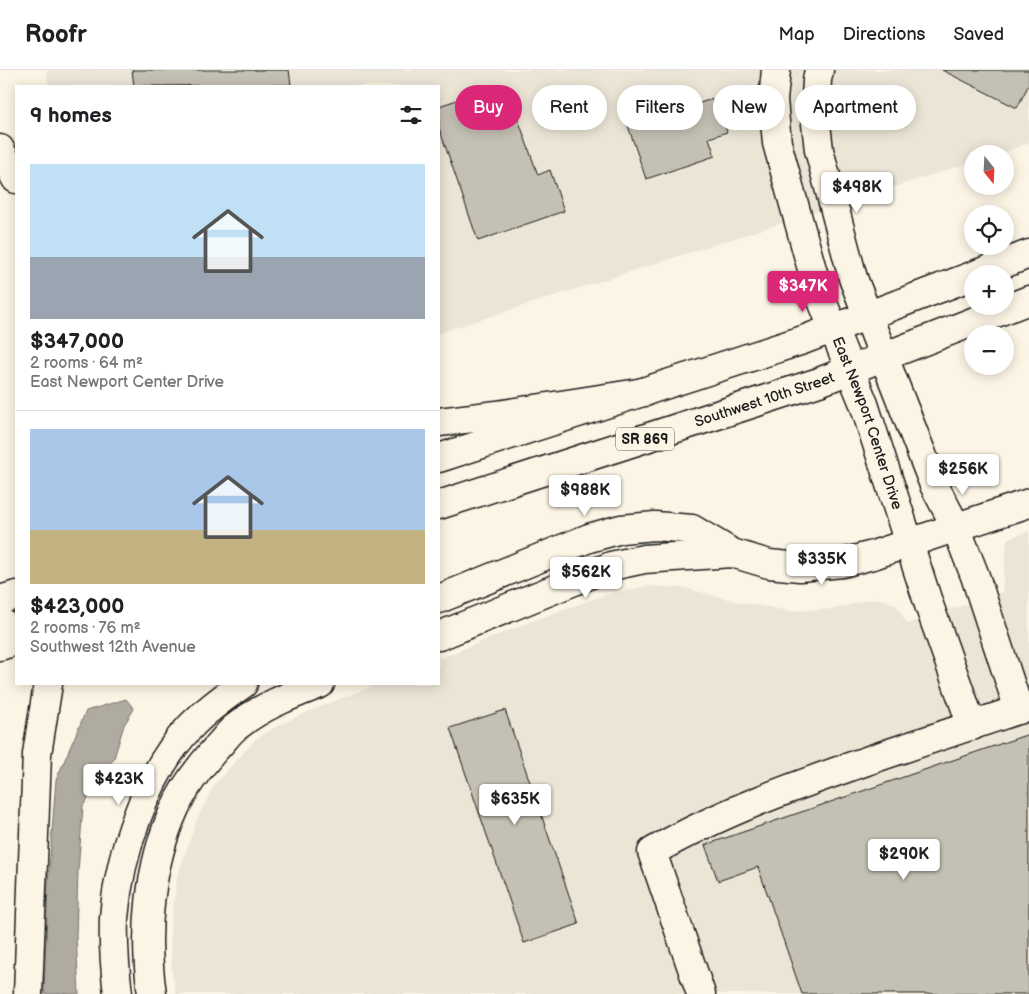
<!DOCTYPE html>
<html lang="en">
<head>
<meta charset="utf-8">
<style>
  body { margin:0; font-family:"Balsamiq Sans",sans-serif; background:#f2f2f2; color:#202124; height:100vh; display:flex; flex-direction:column; font-size:19px; white-space:nowrap }
  * { box-sizing:border-box; margin:0 }
  p { font-size:16px; color:#757577 }
  .icon { flex:none; width:28px; height:28px; fill:none; stroke:currentColor; stroke-width:2; stroke-linecap:round; stroke-linejoin:round }
  .map { position:relative; flex:1; overflow:hidden }
  .panel { position:absolute; left:15px; top:15px; width:425px; height:600px; display:flex; flex-direction:column; background:#fff; border-radius:0px; box-shadow:0 2px 12px #0003 }
  .panel>* { flex:none }
  .banner { position:absolute; left:455px; top:15px; width:475px; height:45px; display:flex; gap:10px }
  .needle { width:32px; rotate:162deg }
  .fabs { position:absolute; left:964px; top:75px; display:grid; gap:10px }
  .fabs a { display:grid; place-items:center; width:50px; height:50px; border-radius:50%; background:#fff; box-shadow:0 2px 12px #0003; font-size:25px }
  .price { position:absolute; translate:-50% -42px; padding:0 11px; border-radius:5px; background:#fff; color:#222; font-size:16px; line-height:32px; filter:drop-shadow(0 1px 2px #0008) }
  .price::after { content:''; position:absolute; left:50%; top:30px; width:15px; height:11px; margin-left:-8px; background:inherit; clip-path:polygon(0 0,100% 0,50% 100%) }
  .price.on { background:#db2777; color:#fff }
  ul { padding:0; list-style:none }
  li { display:grid; align-content:center; gap:10px; height:265px; padding:0 15px }
  li+li { border-top:1px solid #e0e0e0 }
  li span { display:grid; place-items:center; height:155px; border-radius:0px; color:#555 }
  li>.icon { margin-inline-start:auto }
  span .icon { width:90px; height:90px; fill:#fffc; stroke-width:1 }
  li b { font-size:21px }
  h2 { display:flex; justify-content:space-between; align-items:center; height:60px; padding:0 15px; font-size:21px }
  .tag { padding:0 18px; border-radius:22px; background:#fff; box-shadow:0 2px 12px #0003; font-size:18px; line-height:45px }
  .tag.on { background:#db2777; color:#fff }
  header { display:flex; align-items:center; gap:30px; box-sizing:border-box; height:70px; padding:0 25px; background:#fff; border-bottom:1px solid #e0e0e0 }
  header strong { font-size:24px }
  nav { display:flex; gap:28px; margin-inline-start:auto; font-size:18px }
  .map>svg:first-child { display:block }
  .built { fill:#ebe5d6 }
  .water { fill:#b0aba1; stroke:#75726c }
  .building { fill:#c4c0b3; stroke:#1c1c1c }
  .lines { fill:none; stroke-linecap:round; stroke-linejoin:round }
  .minor-casing { stroke:#1c1c1c; stroke-width:31 }
  .major-casing { stroke:#1c1c1c; stroke-width:31 }
  .highway-casing { stroke:#1c1c1c; stroke-width:31 }
  .minor { stroke:#fcf5e5; stroke-width:28 }
  .major { stroke:#fcf5e5; stroke-width:28 }
  .highway { stroke:#fcf5e5; stroke-width:28 }
  .labels { text-anchor:middle; dominant-baseline:central; stroke-width:4.5; stroke-linejoin:round; paint-order:stroke }
  .shield { fill:#fcf5e5; stroke:#5f5d58; stroke-width:1 }
  .shield-label { font-size:14px; font-weight:bold; fill:#1c1c1c }
  .street-label { font-size:15px; fill:#1c1c1c; stroke:#fcf5e5 }
</style>
</head>
<body>
<header>
<strong>Roofr</strong>
<nav><a>Map</a><a>Directions</a><a>Saved</a></nav>
</header>
<div class="map">
<svg width="1029" height="924" viewBox="0 0 1029 924">
  <rect width="100%" height="100%" fill="#fcf5e5"/>
  <filter id="ink" filterUnits="userSpaceOnUse"><feTurbulence type="fractalNoise" baseFrequency=".02" numOctaves="2"/><feDisplacementMap in="SourceGraphic" scale="10" xChannelSelector="R" yChannelSelector="G"/><feConvolveMatrix kernelMatrix="1 2 1 2 8 2 1 2 1" color-interpolation-filters="sRGB"/></filter>
  <g filter="url(#ink)">
    <g class="built">
      <path d="M47,0H1029V73L999,84H972V92L439,263V16H48Z"/>
      <path d="M1029,461V924H176L172,903L170,862L177,807L196,752L214,715L256,669L277,656L310,641L377,614H439V589L532,551L605,525L648,516L685,518L739,532L790,541L833,539L876,528L896,534L907,554L1002,522L1007,469Z"/>
    </g>
    <path class="water" d="M126,629L134,639L124,655L114,688L83,736L78,802L76,866L79,924H44L48,813L56,710L86,641Z"/>
    <g class="building">
      <path d="M132,0H289L291,15L134,16Z"/>
      <path d="M942,0H1029V14L1017,38Z"/>
      <path d="M675,27L679,40L715,28L727,62L709,68L715,86L646,109L624,44Z"/>
      <path d="M489,29L491,36L511,29L538,105L550,100L564,141L478,171L439,58V36L457,30L460,39Z"/>
      <path d="M505,640L579,854L524,873L450,658Z"/>
      <path d="M1029,664V924H802L758,797L718,811L705,775Z"/>
    </g>
    <g class="lines">
      <defs>
        <g id="minor">
          <path id="s1" d="M776,0L773,30L777,73L818,221L864,334L929,535L972,656"/>
          <path d="M819,0L817,10L815,45L819,80L853,208L934,415L956,457L975,506L1019,640"/>
          <path d="M439,529L589,468L621,459L655,456L692,459L732,483L769,494L800,497L842,493L873,485L1029,433"/>
          <path d="M439,566L611,496L644,489L732,483"/>
          <path d="M118,924C115,899 113,874 114,848C119,785 146,703 190,657C206,640 224,627 243,614"/>
          <path d="M152,924C143,863 149,795 175,738C184,717 202,694 218,676C224,670 229,662 236,657C260,637 291,625 320,614"/>
          <path d="M701,924L652,782C723,741 800,714 878,687C929,670 979,653 1029,636"/>
        </g>
        <g id="major">
          <path d="M977,204L1029,184"/>
          <path d="M439,388L803,270L972,206"/>
          <path id="s2" d="M439,435L819,312L1029,230"/>
          <path d="M0,530L16,525"/>
          <path d="M0,576L16,571"/>
        </g>
        <g id="highway">
          <path d="M0,79L16,109"/>
          <path d="M439,352L497,345L645,322"/>
          <path d="M0,551L16,565"/>
          <path d="M28,924L37,684L48,614"/>
        </g>
      </defs>
      <use href="#minor" class="minor-casing"/>
      <use href="#major" class="major-casing"/>
      <use href="#highway" class="highway-casing"/>
      <use href="#minor" class="minor"/>
      <use href="#major" class="major"/>
      <use href="#highway" class="highway"/>
    </g>
  </g>
  <g class="labels">
    <rect class="shield" x="616" y="357.5" width="58" height="23" rx="4"/>
    <g class="shield-label">
      <text x="645" y="369">SR 869</text>
    </g>
    <g class="street-label">
      <text stroke="none"><textPath href="#s2" startOffset="342">Southwest 10th Street</textPath></text>
      <text stroke="none"><textPath href="#s1" startOffset="368">East Newport Center Drive</textPath></text>
    </g>
  </g>
</svg>
<div class="fabs">
<a><svg class="needle" viewBox="-14 -14 28 28"><path d="M0-13l5 13h-10z" fill="#e53935"/><path d="M0 13l5-13h-10z" fill="#757577"/></svg></a>
<a><svg class="icon" aria-label="locate" viewBox="0 0 24 24"><circle cx="12" cy="12" r="6"/><path d="M12 2v4M12 18v4M2 12h4M18 12h4"/></svg></a>
<a>+</a>
<a>−</a>
</div>
<b class="price" style="left:857px;top:144px">$498K</b>
<b class="price on" style="left:803px;top:243px">$347K</b>
<b class="price" style="left:963px;top:426px">$256K</b>
<b class="price" style="left:585px;top:447px">$988K</b>
<b class="price" style="left:822px;top:516px">$335K</b>
<b class="price" style="left:586px;top:529px">$562K</b>
<b class="price" style="left:119px;top:736px">$423K</b>
<b class="price" style="left:515px;top:756px">$635K</b>
<b class="price" style="left:904px;top:811px">$290K</b>
<div class="banner">
<a class="tag on">Buy</a>
<a class="tag">Rent</a>
<a class="tag">Filters</a>
<a class="tag">New</a>
<a class="tag">Apartment</a>
</div>
<section class="panel">
<h2>9 homes<svg class="icon" aria-label="filters" viewBox="0 0 24 24"><path d="M4 7h16M4 17h16"/><circle cx="9" cy="7" r="2"/><circle cx="15" cy="17" r="2"/></svg></h2>
<ul>
<li><span style="background:linear-gradient(#bfe0f5 60%,#9aa5b1 0)"><svg class="icon" aria-label="home" viewBox="0 0 24 24"><path d="M3 11l9-7 9 7M6 9v11h12V9"/></svg></span><div><b>$347,000</b><p>2 rooms · 64 m²</p><p>East Newport Center Drive</p></div></li>
<li><span style="background:linear-gradient(#a9c7e8 65%,#c2b280 0)"><svg class="icon" aria-label="home" viewBox="0 0 24 24"><path d="M3 11l9-7 9 7M6 9v11h12V9"/></svg></span><div><b>$423,000</b><p>2 rooms · 76 m²</p><p>Southwest 12th Avenue</p></div></li>
</ul>
</section>
</div>
</body>
</html>
